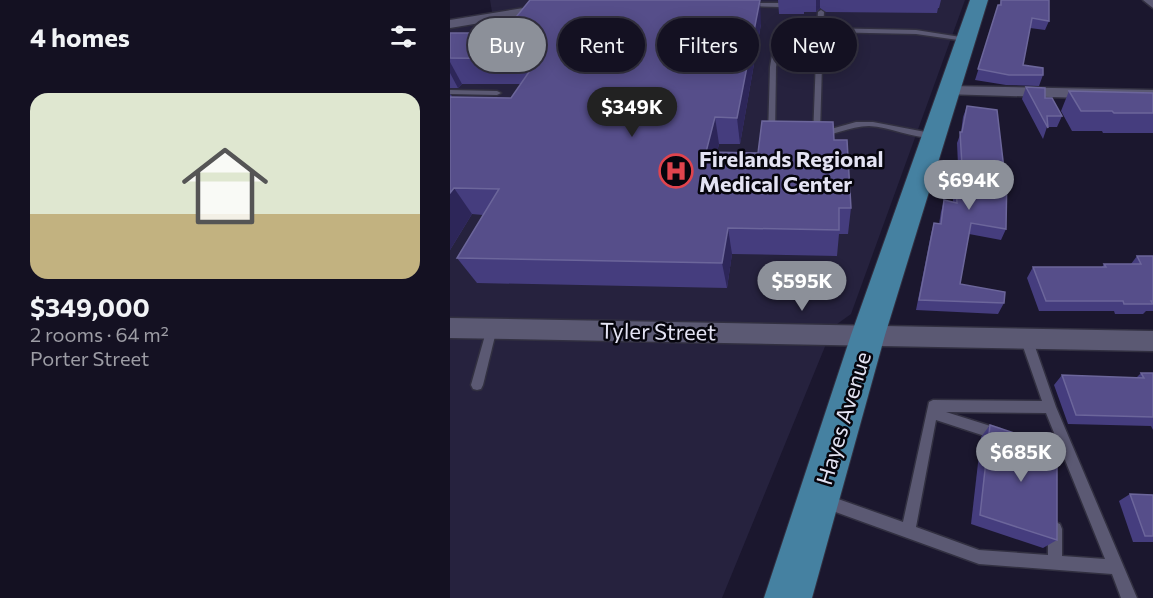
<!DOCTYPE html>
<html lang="en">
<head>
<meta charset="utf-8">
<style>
  body { margin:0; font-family:Commissioner,sans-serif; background:#211f2f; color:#f1f3f6; height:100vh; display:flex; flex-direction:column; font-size:22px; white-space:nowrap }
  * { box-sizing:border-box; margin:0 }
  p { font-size:20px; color:#9d9da5 }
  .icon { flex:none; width:33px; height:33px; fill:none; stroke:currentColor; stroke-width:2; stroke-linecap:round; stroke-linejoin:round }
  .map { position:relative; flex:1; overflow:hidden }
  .panel { display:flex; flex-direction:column; background:#141122; width:450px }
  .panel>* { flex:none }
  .top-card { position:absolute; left:18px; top:18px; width:570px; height:54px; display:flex; gap:12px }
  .price { position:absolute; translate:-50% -51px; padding:0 14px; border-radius:21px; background:#8c9099; color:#fff; font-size:20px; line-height:39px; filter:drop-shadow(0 2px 3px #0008) }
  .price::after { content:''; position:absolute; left:50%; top:36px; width:18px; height:14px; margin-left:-9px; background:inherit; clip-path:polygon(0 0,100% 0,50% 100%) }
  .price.on { background:#222; color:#fff }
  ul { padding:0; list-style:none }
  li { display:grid; align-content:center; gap:12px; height:318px; padding:0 30px }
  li+li { border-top:2px solid #333140 }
  li span { display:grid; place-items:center; height:186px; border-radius:18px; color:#555 }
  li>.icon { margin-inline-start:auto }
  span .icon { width:108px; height:108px; fill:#fffc; stroke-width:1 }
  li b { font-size:26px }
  h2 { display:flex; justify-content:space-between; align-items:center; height:72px; padding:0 30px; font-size:26px }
  .tag { padding:0 21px; border-radius:27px; background:#141122; box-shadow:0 3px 15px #0003,0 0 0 2px #333140; font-size:21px; line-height:54px }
  .tag.on { background:#8c9099; color:#fff }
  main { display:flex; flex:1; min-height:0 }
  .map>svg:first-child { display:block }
  .built { fill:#26223e }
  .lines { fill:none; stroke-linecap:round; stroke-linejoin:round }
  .lane-casing { stroke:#323041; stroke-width:3 }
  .street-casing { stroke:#323041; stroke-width:3 }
  .primary-casing { stroke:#323041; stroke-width:2 }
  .lane { fill:#5b5973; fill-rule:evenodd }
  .street { fill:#5b5973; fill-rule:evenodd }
  .primary { fill:#4581a1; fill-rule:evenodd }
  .wall { fill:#453d7e }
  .shaded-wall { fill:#2d2659 }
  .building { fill:#564e8a; stroke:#6c669b; stroke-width:1.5 }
  .labels { text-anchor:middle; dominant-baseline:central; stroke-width:5; stroke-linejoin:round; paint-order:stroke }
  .poi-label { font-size:22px; font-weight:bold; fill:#e4e3f3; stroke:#06050d; text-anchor:start }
  .street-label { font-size:22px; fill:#e4e3f3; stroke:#06050d }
</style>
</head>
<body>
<main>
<section class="panel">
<h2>4 homes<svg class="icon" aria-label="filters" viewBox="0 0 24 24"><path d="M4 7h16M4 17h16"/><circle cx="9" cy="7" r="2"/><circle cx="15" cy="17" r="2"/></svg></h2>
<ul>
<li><span style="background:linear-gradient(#dfe7d0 65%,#c2b280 0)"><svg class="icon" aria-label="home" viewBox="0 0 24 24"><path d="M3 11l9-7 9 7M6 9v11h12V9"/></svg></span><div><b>$349,000</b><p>2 rooms · 64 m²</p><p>Porter Street</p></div></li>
</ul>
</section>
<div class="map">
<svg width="703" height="598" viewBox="0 0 703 598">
  <rect width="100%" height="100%" fill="#1b172e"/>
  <path class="built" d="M40,0H515L401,314L383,327L272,598H0V27L38,20L42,12Z"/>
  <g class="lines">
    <defs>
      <g id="lane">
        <path d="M295,3H330L333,5L330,7L297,6L294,4Z"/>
        <path d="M371,10L374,12L373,28L466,30L517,38L518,39L515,41L466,34L373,32L370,132L406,122H423L486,134V138C464,139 441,127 419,126C400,126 381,137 363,137L367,32L338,35L331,38L326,67L325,134L324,136H318L320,67L325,37L336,31L367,28L368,12Z"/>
        <path d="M0,90L47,91L51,93L47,95L0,94Z"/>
        <path d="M42,323L46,325L47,328L33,385L31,389L27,390L23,389L21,385L37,328L38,325Z"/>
        <path d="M576,333L580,335L582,338L606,407L687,598H671L662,574L529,564L369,506L367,501L369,496L374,494L453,522L479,402L483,400L592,401L570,338L572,335ZM496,412L596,413L655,559L612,556V529L610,524L605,522L600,524L598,529V555L529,550L466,527L486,420L550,441L554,439L556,435L554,431L550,429Z"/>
      </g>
      <g id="street">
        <path d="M122,0H150L144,4L0,28V20Z"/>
        <path d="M693,0H703V8Z"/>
        <path d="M498,86L703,90V100L493,94L490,91Z"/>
        <path d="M0,318L703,331V351L0,338Z"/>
      </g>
      <path id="primary" d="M520,0H538L435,335L362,598H314L401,335Z"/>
    </defs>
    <use href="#lane" class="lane-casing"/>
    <use href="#street" class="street-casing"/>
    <use href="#primary" class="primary-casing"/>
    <use href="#lane" class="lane"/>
    <use href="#street" class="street"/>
    <use href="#primary" class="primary"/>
  </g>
  <g class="wall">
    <path d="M328,0H491L489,8H488L487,13L376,12L370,8L366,12H354V14H329Z"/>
    <path d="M551,0L599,21L595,30L580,28L573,65L593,75L589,86L556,85L525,80Z"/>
    <path d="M311,24L290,144H269L267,152L308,153L384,140L401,208L398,234H389L387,256L282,254L277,288L27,283L7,258L33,215L22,214L0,250V94L2,96L1,97L61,98L71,84H12L8,88H0V33H53Z"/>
    <path d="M576,87L595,98L612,116L607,127H597L593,139L572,99Z"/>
    <path d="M619,91L703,93V133H653L652,131H622L611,111Z"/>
    <path d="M517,106L556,229L551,240L519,234L510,284L554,303L548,314L466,310L481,234L484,223L489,224L491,212L494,200L503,202L502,176L505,165H508L507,143L511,132L513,117Z"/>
    <path d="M687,256H703V311H696L693,314H665L664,311H589L577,278L583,267H652L654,264H681Z"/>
    <path d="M691,373H703V430L701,426L618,424L604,385L612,375L686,378Z"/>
    <path d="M540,425L607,540L593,548L521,524L531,437Z"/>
    <path d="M680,494L703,495V542H683L669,501Z"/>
  </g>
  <g class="shaded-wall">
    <path d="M310,0L311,24L290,144L287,118Z"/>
    <path d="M366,0H370V8L366,12Z"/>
    <path d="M0,62L12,84L8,88L0,73Z"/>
    <path d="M265,117L269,144L261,179L256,152Z"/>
    <path d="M4,188L22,214L0,250V193Z"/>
    <path d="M278,228L282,254L277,288L272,263Z"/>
  </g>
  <g class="building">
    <path d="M80,0H310L287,118L265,117L256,152L308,153L312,121L383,122L384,140H397L401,208H389V230L278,228L272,263L7,258L49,189L4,188L0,193V97L61,98L88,59L0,58V33H53Z"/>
    <path d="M551,0H599V21L582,18L573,65L593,68V75H559L528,69L548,5H551Z"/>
    <path d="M576,87L595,88V98H602L612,116H597L598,128Z"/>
    <path d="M619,91L703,93V113H664L662,111H631Z"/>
    <path d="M517,106L547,110L554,169L557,170L556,229L521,223L510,284L555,292L554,303L469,300L484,223L491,224L494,200L507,203L505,165L512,166L510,132H512Z"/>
    <path d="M687,256H703V301H701L703,304H674L673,301H596L583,267H656L654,264H691Z"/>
    <path d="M691,373H703V417L626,415L612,375L694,378Z"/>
    <path d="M540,425L607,447V540L530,515Z"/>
    <path d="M680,494L703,495V536H695Z"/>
  </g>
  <defs>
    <symbol id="hospital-ring" viewBox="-11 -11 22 22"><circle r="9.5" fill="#06050d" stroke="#e0444e" stroke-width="1.5"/><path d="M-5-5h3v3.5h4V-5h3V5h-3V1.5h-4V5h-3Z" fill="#e0444e"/></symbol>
  </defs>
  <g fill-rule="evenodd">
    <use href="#hospital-ring" x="207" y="152" width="38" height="38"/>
  </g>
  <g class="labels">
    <g class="poi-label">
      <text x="249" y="158">Firelands Regional<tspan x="249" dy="25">Medical Center</tspan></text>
    </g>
    <g class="street-label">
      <text transform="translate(208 331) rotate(1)">Tyler Street</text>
      <text transform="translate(393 418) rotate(-73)">Hayes Avenue</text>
    </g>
  </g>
</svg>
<b class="price on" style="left:182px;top:138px">$349K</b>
<b class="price" style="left:519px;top:211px">$694K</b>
<b class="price" style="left:352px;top:312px">$595K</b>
<b class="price" style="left:571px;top:483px">$685K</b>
<div class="top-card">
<a class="tag on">Buy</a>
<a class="tag">Rent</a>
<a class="tag">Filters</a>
<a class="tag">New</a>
</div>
</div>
</main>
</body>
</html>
